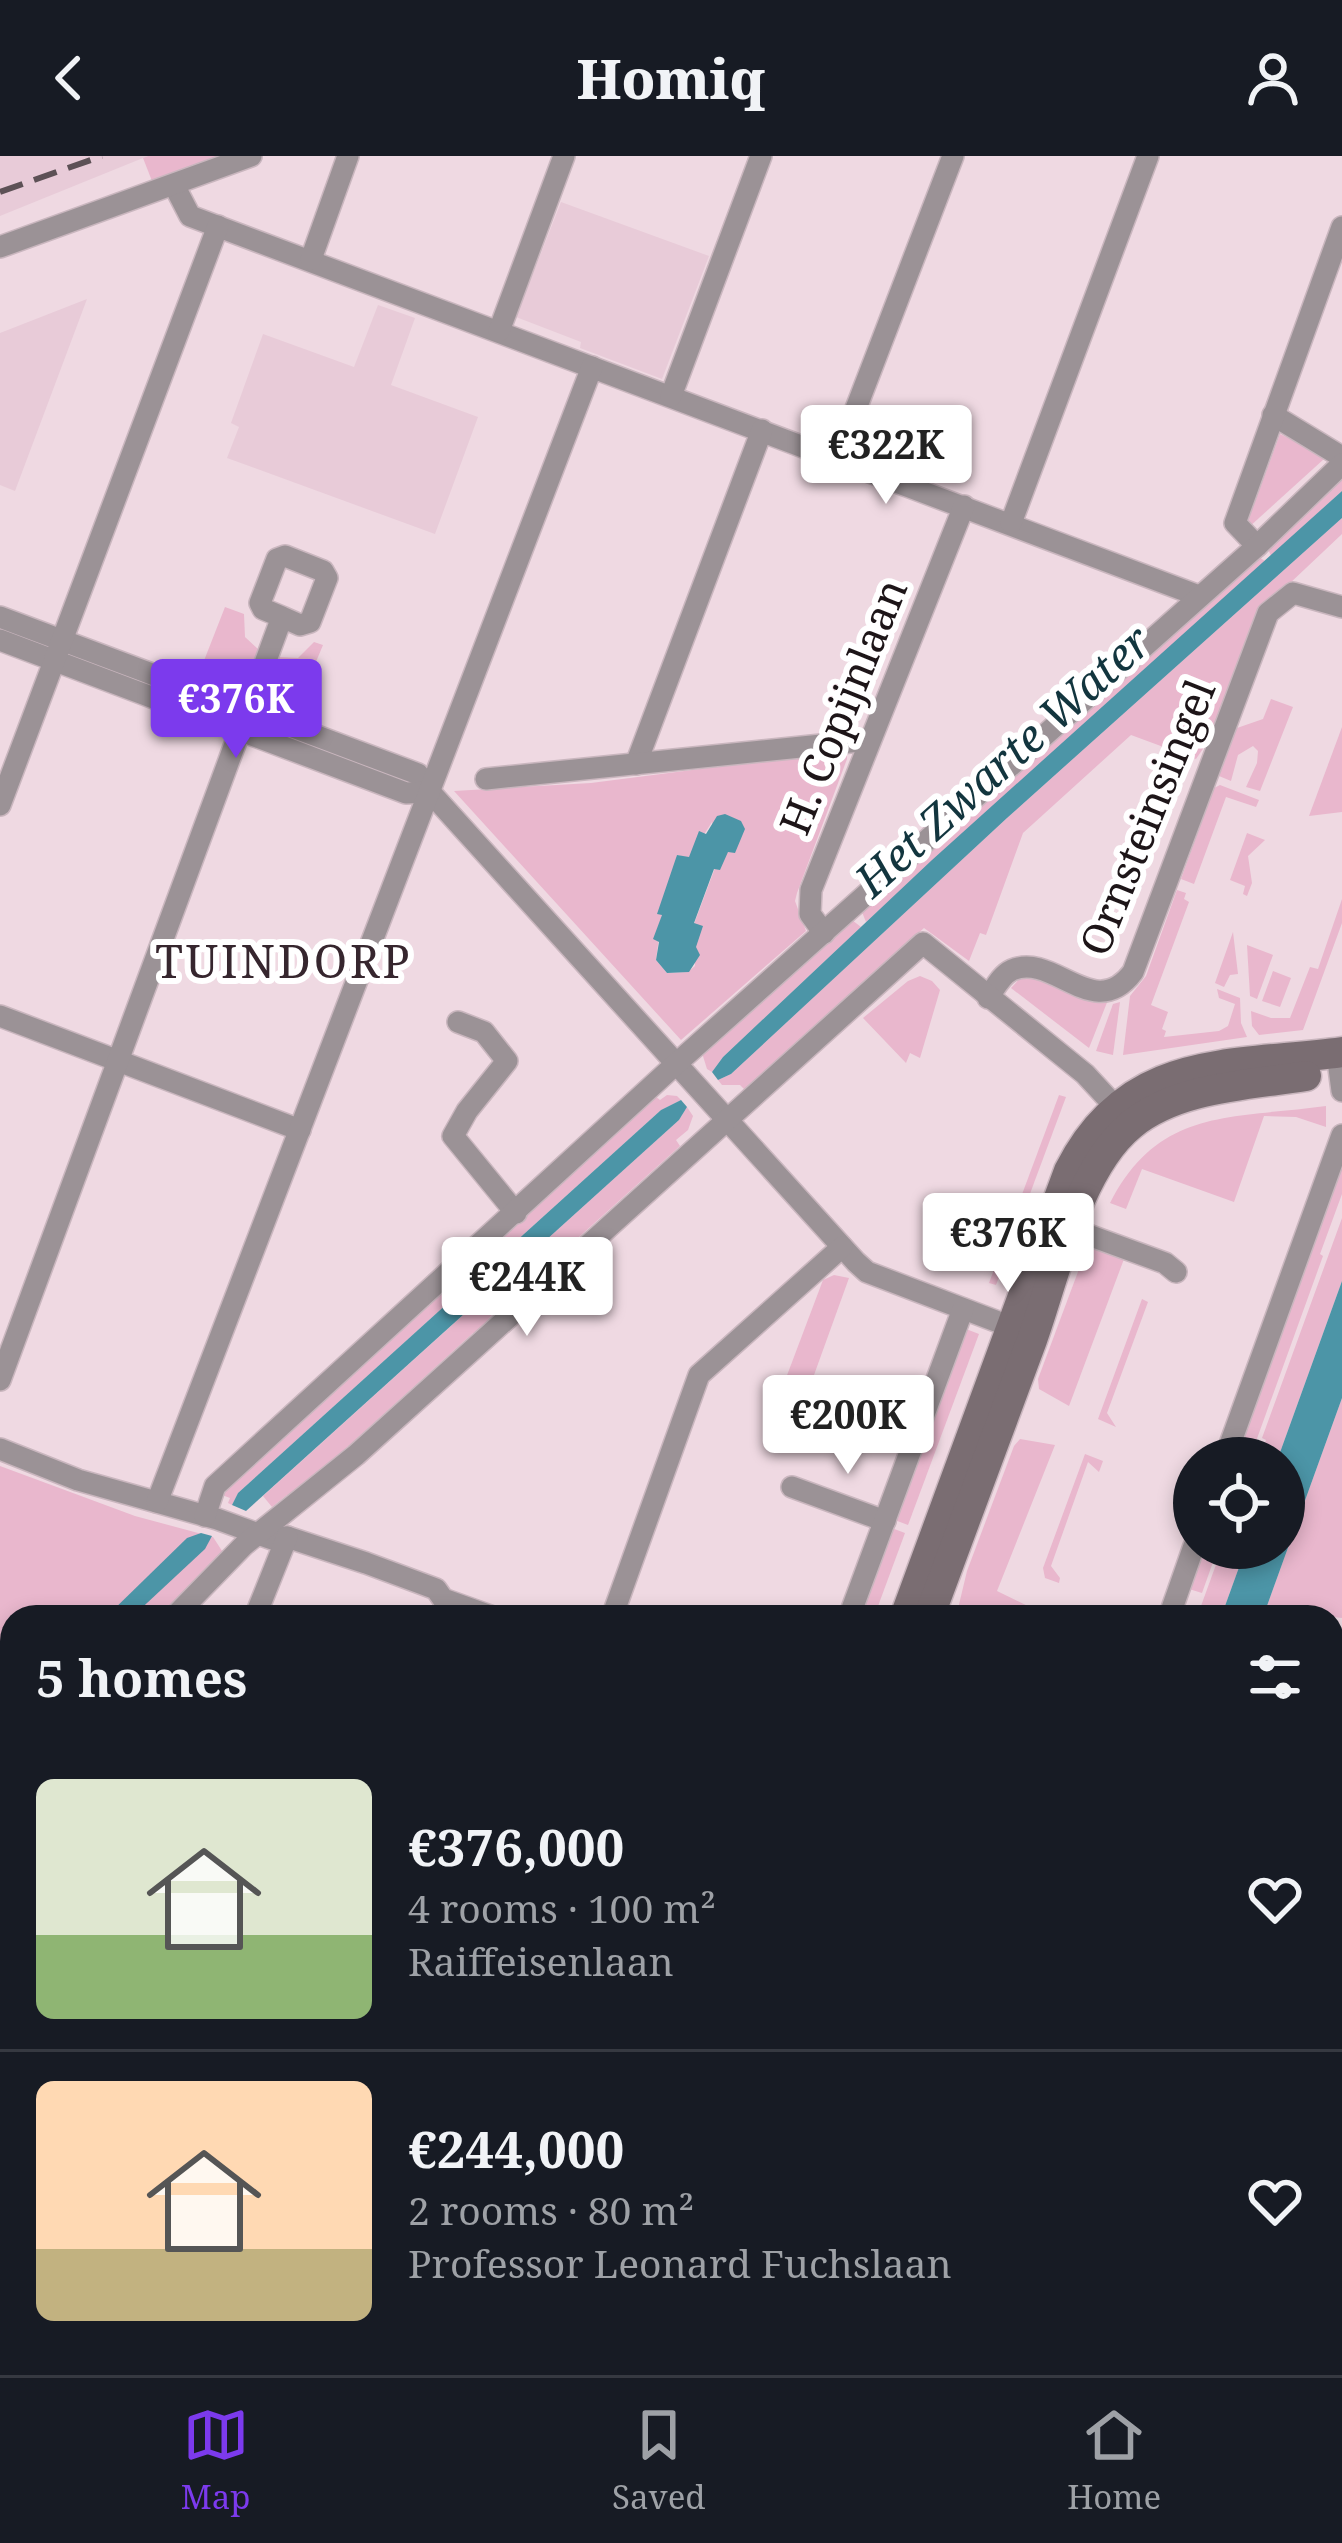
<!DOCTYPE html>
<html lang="en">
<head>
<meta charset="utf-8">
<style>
  body { margin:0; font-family:"Noto Serif",serif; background:#20242c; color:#f1f3f6; height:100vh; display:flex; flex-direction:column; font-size:45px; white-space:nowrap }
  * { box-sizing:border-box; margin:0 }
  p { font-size:39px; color:#9ea1a6 }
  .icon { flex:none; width:66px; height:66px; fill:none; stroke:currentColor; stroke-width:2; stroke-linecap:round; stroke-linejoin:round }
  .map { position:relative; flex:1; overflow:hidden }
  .side { position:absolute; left:0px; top:1449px; width:1344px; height:771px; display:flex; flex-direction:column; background:#171b24; border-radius:36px 36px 0 0; box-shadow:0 6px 18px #0003 }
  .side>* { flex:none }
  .buttons { position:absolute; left:1173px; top:1281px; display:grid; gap:24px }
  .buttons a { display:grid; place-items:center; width:132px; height:132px; border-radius:50%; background:#171b24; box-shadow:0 6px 18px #0003; font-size:60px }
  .price { position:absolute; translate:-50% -102px; padding:0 27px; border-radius:12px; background:#fff; color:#222; font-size:39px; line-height:78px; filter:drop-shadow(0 3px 6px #0008) }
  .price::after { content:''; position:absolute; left:50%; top:72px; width:36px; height:27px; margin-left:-18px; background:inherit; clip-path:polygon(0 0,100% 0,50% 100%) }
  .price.on { background:#7c3aed; color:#fff }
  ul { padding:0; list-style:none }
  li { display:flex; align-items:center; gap:36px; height:300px; padding:0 36px }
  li+li { border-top:3px solid #363941 }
  li span { display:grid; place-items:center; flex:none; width:336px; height:240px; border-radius:18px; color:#555 }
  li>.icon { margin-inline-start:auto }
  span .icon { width:144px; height:144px; fill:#fffc; stroke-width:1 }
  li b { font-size:51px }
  h2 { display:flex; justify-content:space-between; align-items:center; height:144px; padding:0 36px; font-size:51px }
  header { display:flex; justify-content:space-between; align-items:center; height:156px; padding:0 36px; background:#171b24; font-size:54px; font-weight:800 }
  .dock { display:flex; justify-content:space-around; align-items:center; height:168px; border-top:3px solid #363941; background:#171b24; font-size:33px; color:#9ea1a6 }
  .dock a { display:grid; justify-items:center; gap:6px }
  .dock .on { color:#7c3aed }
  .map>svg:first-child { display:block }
  .built { fill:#e8cbd8 }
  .green { fill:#e9b7cd; fill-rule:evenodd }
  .water { fill:#4c95a7 }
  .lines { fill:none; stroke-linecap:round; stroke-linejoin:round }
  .minor-casing { stroke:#c9b6be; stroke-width:24 }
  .secondary-casing { stroke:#c9b6be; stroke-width:33 }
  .primary-casing { stroke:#c9b6be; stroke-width:33 }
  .minor { stroke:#9b9296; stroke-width:21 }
  .secondary { stroke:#7a6d72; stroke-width:30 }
  .primary { stroke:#625359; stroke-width:30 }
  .rail { stroke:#5d5156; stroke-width:6; stroke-dasharray:24 12; stroke-linecap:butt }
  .labels { text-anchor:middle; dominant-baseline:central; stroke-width:12; stroke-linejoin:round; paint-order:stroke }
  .street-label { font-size:42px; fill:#1d1518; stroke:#fff }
  .water-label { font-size:45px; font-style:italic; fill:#12353e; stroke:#fff }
  .neighbourhood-label { font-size:45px; letter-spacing:3px; fill:#36262e; stroke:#fff }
</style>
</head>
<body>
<header><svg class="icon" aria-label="back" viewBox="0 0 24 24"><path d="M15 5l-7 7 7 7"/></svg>Homiq<svg class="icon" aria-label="person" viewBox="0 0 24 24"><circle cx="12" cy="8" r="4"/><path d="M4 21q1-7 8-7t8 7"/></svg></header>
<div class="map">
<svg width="1342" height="2219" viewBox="0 0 1342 2219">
  <rect width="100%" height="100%" fill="#efd9e2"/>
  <g class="built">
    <path d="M0,0H148L0,60Z"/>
    <path d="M561,46L709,100L662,223L580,192L581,186L516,161Z"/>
    <path d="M87,143L15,335L0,329V177Z"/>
    <path d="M378,149L415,162L391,229L478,261L435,378L227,302L239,271L231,267L263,178L354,211Z"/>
    <path d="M1332,1890L1342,1891V2002H1332Z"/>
    <path d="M508,2208H695L691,2219H504Z"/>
  </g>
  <g class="green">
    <path d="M148,0H219L152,25L143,2Z"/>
    <path d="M1280,278L1322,298L1324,303L1248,372L1246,370Z"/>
    <path d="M1342,321V335L1271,400L1268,393Z"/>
    <path d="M1342,362V378L1288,429L1211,581L1196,603L1131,579L1023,677L986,779L980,777L969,805L924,772L745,934L740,929H722L718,924L731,918L1007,662Z"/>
    <path d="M1257,400L1265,405L866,766L862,756Z"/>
    <path d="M225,451L244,458L245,481L259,494L244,531L235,534L198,520Z"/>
    <path d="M314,486L323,489L313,513L321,517L305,560L268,547L264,538L278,501L298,502Z"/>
    <path d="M1271,543L1293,551L1260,635L1246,631L1257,607L1258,595L1253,590L1238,599L1231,625L1219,620L1237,572L1263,563Z"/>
    <path d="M1342,571V656L1309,660Z"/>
    <path d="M832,596L847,597V603L797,737L795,745L806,775L681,884L454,635L591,627ZM712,666L715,712L694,768L695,810L688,816L667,817L656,804L662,758L677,699L689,702Z"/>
    <path d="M1220,629L1259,644L1256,651L1226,641L1194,728L1181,723L1214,632Z"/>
    <path d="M1247,677L1265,684L1248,700L1252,727L1247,740L1243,738L1245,730L1230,724Z"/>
    <path d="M1177,734L1186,737L1184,743L1189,746L1151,849L1168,856L1162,873L1166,875L1164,881L1219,875L1228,870L1235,848L1219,842L1217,833L1240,842L1241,867L1247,881L1123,899L1130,840L1146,820Z"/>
    <path d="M1342,743V767L1303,874L1259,879L1252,870L1251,855L1271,862H1290L1310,811L1318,813Z"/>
    <path d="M852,764L861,771L723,901L712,916L707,913L702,897Z"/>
    <path d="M1233,776L1238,818L1230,819L1224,831L1215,827Z"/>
    <path d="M1247,789L1273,799L1257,843L1250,840Z"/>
    <path d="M1273,815L1291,822L1280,851L1262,845Z"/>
    <path d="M1023,819L1108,844L1089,892L1011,832Z"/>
    <path d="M920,820L932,825L940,834L920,902L910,897L906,907L863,862L908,825Z"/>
    <path d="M1120,846L1113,899L1096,895L1113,848Z"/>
    <path d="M667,939L677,940L681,944L661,954L238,1337L232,1349L228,1347L230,1342L222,1339L225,1333L655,940L660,944Z"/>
    <path d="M1059,939L1066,941L996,1129L989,1127Z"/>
    <path d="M1326,950V971L1296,961L1264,960L1234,1046L1142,1013L1126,1053L1110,1047C1159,951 1232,963 1326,950Z"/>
    <path d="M687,951L693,960L688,974L676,984L680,990L520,1134L522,1140C503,1147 487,1160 479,1178L473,1177L344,1294L346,1298L291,1342L287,1339L272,1351L263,1340L679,964Z"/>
    <path d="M1342,1001V1038L1320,1098L1323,1100L1250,1302H1235Z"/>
    <path d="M1342,1062V1125L1278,1302H1260L1266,1284L1262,1282Z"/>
    <path d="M1093,1092L1124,1103L1069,1250L1039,1233L1038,1223L1085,1097Z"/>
    <path d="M834,1119L849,1122L814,1219L802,1228L786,1222L823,1124Z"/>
    <path d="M1142,1143L1148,1146L1107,1257L1116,1271L1098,1263Z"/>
    <path d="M966,1173L979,1178L908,1369L892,1363Z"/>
    <path d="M1342,1242V1462L1308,1458L1263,1461Z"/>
    <path d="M1020,1283L1055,1289L997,1435L1034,1453L1031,1461H956L967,1415L1014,1290Z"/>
    <path d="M1085,1298L1103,1305L1099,1316L1088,1306L1051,1410L1060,1422L1059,1427L1045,1422L1043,1412Z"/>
    <path d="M0,1310L135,1360L213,1381L226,1401L162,1461H12V1639L0,1635Z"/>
    <path d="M889,1371L905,1377L874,1461H856Z"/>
    <path d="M1202,1392H1218L1202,1437L1189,1433Z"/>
    <path d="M1222,1392H1246L1221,1461H1197Z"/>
  </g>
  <g class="water">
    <path d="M1342,335V362L1007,662L731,918L718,924L712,916L723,901L932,704Z"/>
    <path d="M725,658L741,665L745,673L735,697L728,696L720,714L714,713L694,767L703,770L696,791L700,799L689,816L667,817L656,804L659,786L653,783L662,759L657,758L677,699L689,701L699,675L706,678L717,660Z"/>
    <path d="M681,944L687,951L679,964L246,1355L232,1349L238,1337L661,954Z"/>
    <path d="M1342,1125V1242L1263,1461H1221L1246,1392H1284V1302H1278Z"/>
    <path d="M201,1377L212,1380L205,1393L132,1461H106L187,1382Z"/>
    <path d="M12,1530V1587L0,1616V1563Z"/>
  </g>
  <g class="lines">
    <defs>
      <g id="minor">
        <path d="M174,29L190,60L1199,440"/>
        <path d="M0,91L251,0"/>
        <path d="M311,103L348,0"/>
        <path d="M499,175L564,0"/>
        <path d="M671,240L761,0"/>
        <path d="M1273,259L1342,301"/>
        <path d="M837,302L953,0"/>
        <path d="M1011,367L1148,0"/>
        <path d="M1257,390L1235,367L1342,71"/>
        <path d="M0,461L418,618L430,636L856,1106L867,1116L1022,1175"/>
        <path d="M0,484L406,637L430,636"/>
        <path d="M636,608L762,274"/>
        <path d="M486,623L870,584"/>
        <path d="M0,649L218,70"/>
        <path d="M824,777L810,758L811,734L964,350"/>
        <path d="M988,842C995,832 1001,819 1012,814C1054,796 1094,868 1133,816L1268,457L1293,437L1342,451"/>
        <path d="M0,860L300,974"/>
        <path d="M458,866L484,876L507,905L467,955L453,980L516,1057"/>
        <path d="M1337,897L1342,935"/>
        <path d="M1061,1069L1165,1107L1176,1116"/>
        <path d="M0,1224L282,461L263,453L260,447L277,403L285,400L323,415L327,422L310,466L300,469L282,461"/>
        <path d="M0,1293L78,1324L217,1363L272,1383L287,1381L366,1407L436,1433L443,1443L493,1461"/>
        <path d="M1225,1302L1342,979"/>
        <path d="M792,1331L885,1365"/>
        <path d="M157,1346L592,211"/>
        <path d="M205,1360L215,1330L677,907L1257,390L1342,308"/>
        <path d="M174,1461L244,1389L356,1299L923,787L1085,918L1123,959"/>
        <path d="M255,1461L287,1381"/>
        <path d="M612,1461L699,1219L842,1091"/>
        <path d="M849,1461L963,1153"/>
        <path d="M1169,1461L1194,1390"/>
        <path d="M1332,1605L1337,1546L1342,1543"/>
        <path d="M0,1824L12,1797"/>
        <path d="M0,1843L12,1842"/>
        <path d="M1332,1871L1342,1872"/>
        <path d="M0,2050L12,2047"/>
        <path d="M0,2195L12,2192"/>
        <path d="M254,2208L257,2219"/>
        <path d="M1121,2208L1150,2219"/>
        <path d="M408,2219L412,2208"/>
        <path d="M989,2219L992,2208"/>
      </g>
      <g id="secondary">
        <path d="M905,1461L1069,1015C1128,897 1229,911 1342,896"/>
        <path d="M929,1461C963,1369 998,1277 1032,1184C1055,1120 1077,1013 1131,969C1177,931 1249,929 1306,920"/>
        <path d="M726,2219L730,2208"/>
      </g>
      <g id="primary">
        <path d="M0,1712L12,1717"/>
        <path d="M0,1769L12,1773"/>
        <path d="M1332,2172L1342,2175"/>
        <path d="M1303,2208L1342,2217"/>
      </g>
    </defs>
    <use href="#minor" class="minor-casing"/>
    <use href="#secondary" class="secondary-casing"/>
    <use href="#primary" class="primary-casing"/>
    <use href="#minor" class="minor"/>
    <use href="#secondary" class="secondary"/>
    <use href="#primary" class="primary"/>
    <path class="rail" d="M0,36L102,0"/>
  </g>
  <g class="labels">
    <g class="street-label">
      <text transform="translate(842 550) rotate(-68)">H. Copijnlaan</text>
      <text transform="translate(1146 661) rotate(-68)">Ornsteinsingel</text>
    </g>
    <g class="water-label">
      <text transform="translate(1002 604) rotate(-42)">Het Zwarte Water</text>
    </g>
    <g class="neighbourhood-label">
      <text x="284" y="804">TUINDORP</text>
    </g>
  </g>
</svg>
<div class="buttons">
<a><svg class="icon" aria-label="locate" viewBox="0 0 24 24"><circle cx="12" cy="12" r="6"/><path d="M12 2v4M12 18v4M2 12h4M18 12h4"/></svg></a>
</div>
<b class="price" style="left:886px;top:351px">€322K</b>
<b class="price on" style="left:236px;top:605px">€376K</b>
<b class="price" style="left:1008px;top:1139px">€376K</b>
<b class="price" style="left:527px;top:1183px">€244K</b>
<b class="price" style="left:848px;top:1321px">€200K</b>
<section class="side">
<h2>5 homes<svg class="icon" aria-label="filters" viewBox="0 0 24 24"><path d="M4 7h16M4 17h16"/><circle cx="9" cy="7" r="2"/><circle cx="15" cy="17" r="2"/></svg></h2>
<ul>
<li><span style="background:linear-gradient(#dfe7d0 65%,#8fb573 0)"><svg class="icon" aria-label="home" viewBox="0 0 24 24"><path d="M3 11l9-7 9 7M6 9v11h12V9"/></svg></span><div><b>€376,000</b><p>4 rooms · 100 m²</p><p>Raiffeisenlaan</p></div><svg class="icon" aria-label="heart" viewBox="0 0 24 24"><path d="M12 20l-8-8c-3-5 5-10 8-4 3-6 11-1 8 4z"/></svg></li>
<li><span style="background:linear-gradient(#ffd9b3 70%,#c2b280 0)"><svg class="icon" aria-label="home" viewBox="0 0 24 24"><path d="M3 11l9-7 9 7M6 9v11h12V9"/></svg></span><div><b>€244,000</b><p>2 rooms · 80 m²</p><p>Professor Leonard Fuchslaan</p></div><svg class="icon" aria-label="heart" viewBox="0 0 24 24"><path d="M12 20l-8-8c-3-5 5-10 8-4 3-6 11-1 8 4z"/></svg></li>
</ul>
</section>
</div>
<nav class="dock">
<a class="on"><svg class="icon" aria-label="map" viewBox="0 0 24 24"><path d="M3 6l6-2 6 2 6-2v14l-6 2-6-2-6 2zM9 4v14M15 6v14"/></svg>Map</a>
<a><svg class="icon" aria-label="saved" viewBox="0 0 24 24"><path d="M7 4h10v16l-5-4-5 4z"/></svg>Saved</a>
<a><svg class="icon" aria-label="home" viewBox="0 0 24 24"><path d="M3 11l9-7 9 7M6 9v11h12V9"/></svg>Home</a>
</nav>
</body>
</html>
